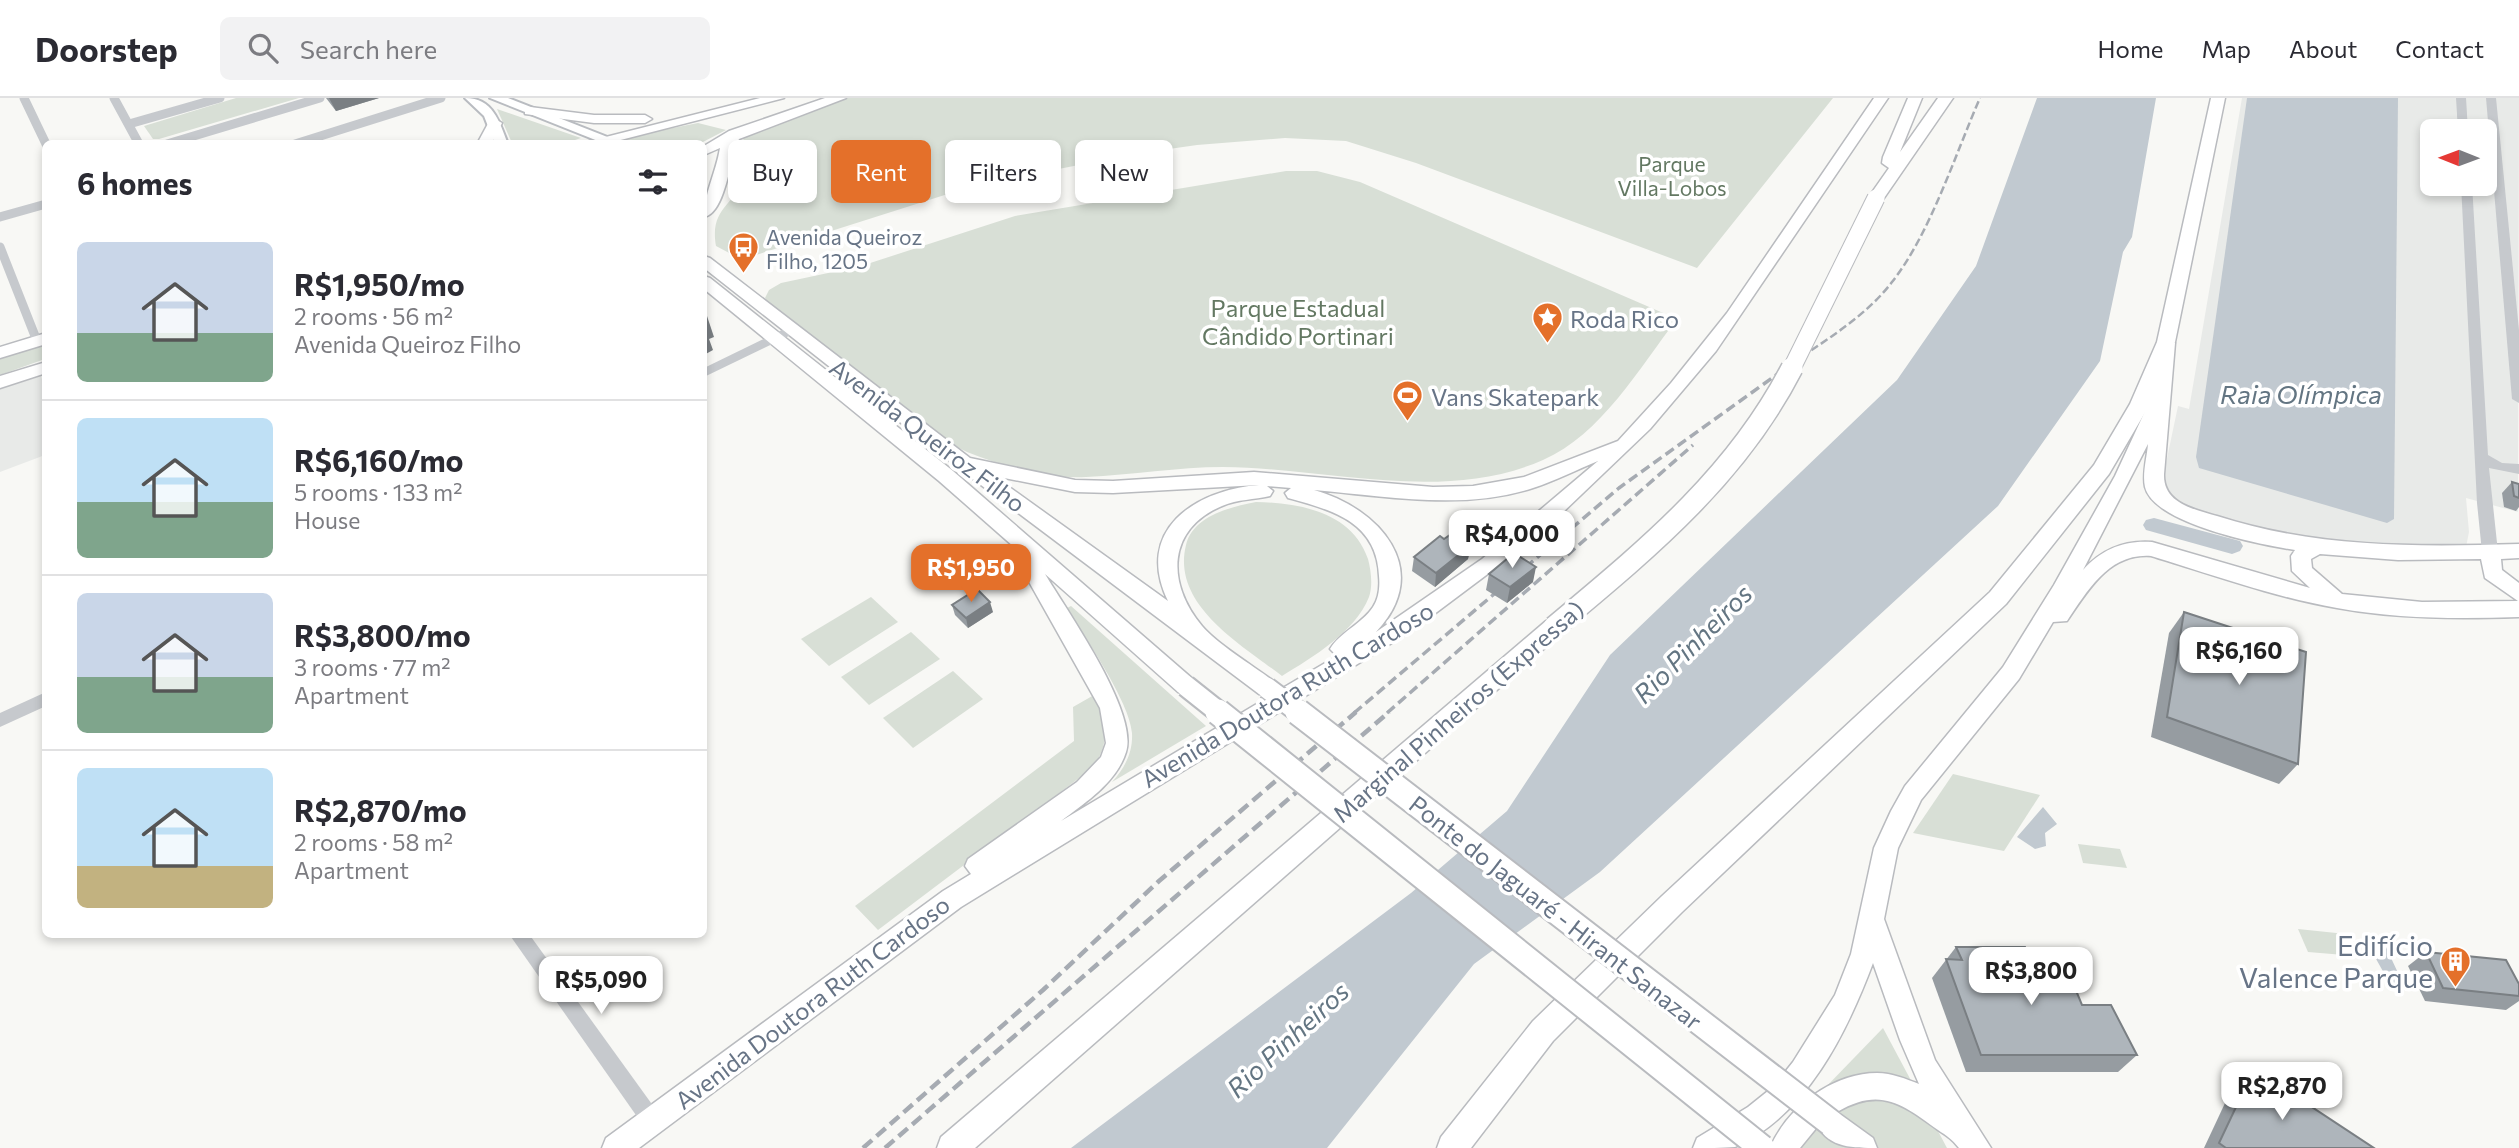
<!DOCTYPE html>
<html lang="en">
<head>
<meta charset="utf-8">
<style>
  body { margin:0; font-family:Commissioner,sans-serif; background:#f2f2f3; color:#2b2b33; height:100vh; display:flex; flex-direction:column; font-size:26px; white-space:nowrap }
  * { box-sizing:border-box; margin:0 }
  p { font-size:23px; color:#7c7c81 }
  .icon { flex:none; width:38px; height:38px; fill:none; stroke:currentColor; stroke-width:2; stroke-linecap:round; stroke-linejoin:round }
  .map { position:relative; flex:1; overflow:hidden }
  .details { position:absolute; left:42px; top:42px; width:665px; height:798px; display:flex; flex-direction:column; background:#fff; border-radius:10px; box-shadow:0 4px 10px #0003 }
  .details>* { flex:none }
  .top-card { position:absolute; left:728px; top:42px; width:665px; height:63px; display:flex; gap:14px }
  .needle { width:46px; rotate:271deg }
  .fabs { position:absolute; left:2420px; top:21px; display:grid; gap:14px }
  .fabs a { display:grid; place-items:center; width:77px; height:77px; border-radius:10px; background:#fff; box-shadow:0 4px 10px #0003; font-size:35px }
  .price { position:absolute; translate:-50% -60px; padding:0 16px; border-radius:14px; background:#fff; color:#222; font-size:23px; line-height:46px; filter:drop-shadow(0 2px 4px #0008) }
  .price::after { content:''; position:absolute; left:50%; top:42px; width:21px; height:16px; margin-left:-10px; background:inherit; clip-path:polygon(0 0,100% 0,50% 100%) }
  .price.current { background:#e4702a; color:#fff }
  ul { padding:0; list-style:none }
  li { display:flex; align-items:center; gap:21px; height:175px; padding:0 35px }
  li+li { border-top:2px solid #e1e1e2 }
  li span { display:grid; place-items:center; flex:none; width:196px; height:140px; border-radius:10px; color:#555 }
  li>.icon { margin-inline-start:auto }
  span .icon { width:84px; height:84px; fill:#fffc; stroke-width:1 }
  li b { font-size:30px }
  h2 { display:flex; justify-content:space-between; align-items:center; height:84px; padding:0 35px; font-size:30px }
  .chip { padding:0 24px; border-radius:10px; background:#fff; box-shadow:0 4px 10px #0003; font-size:24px; line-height:63px }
  .chip.current { background:#e4702a; color:#fff }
  header { display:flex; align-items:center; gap:42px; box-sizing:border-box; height:98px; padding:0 35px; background:#fff; border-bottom:2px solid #e1e1e2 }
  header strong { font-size:33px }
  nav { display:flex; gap:38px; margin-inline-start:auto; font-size:24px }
  .search { width:490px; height:63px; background:#f2f2f3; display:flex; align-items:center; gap:18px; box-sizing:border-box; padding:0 24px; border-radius:10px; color:#7c7c81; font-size:26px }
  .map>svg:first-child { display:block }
  .built { fill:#e8eae8; fill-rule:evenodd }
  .green { fill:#d8dfd6 }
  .water { fill:#c1c9d0 }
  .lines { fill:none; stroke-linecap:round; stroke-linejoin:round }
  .river { fill:#c1c9d0; fill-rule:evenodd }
  .primary-casing { stroke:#b9bcc1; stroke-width:4 }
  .trunk-casing { stroke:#b9bbbf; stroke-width:3 }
  .motorway-casing { stroke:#b9bbbf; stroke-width:3 }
  .minor { stroke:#c6c9cd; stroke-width:9 }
  .tertiary { fill:#c6c9cd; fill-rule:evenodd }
  .primary { fill:#fff; fill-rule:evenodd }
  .trunk { fill:#fff; fill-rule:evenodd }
  .motorway { fill:#fff; fill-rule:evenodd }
  .rail-far2 { stroke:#a6abb2; stroke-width:2.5; stroke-dasharray:8 3.5; stroke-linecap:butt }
  .rail-far1 { stroke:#a6abb2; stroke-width:3.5; stroke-dasharray:10 5; stroke-linecap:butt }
  .rail { stroke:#a6abb2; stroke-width:4.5; stroke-dasharray:12 6; stroke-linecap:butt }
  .trunk-bridge-far1-casing { stroke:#b9bbbf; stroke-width:24; stroke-linecap:butt }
  .trunk-bridge-casing { stroke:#b9bbbf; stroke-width:29; stroke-linecap:butt }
  .motorway-bridge-far1-casing { stroke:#b9bbbf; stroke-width:19; stroke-linecap:butt }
  .motorway-bridge-casing { stroke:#b9bbbf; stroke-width:24; stroke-linecap:butt }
  .trunk-bridge-far1 { stroke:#fff; stroke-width:20 }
  .trunk-bridge { stroke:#fff; stroke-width:25 }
  .motorway-bridge-far1 { stroke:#fff; stroke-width:17 }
  .motorway-bridge { stroke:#fff; stroke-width:21 }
  .wall { fill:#969ca1 }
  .shaded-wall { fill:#7a7f83 }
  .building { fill:#aeb5bb; stroke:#7a7f83; stroke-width:2 }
  .labels { text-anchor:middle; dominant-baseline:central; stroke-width:7; stroke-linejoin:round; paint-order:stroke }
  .far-park-label { font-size:21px; fill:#637862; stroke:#fff }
  .far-poi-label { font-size:21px; fill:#677486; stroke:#fff; text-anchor:start }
  .park-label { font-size:24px; fill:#637862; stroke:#fff }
  .poi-label { font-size:24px; fill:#677486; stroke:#fff; text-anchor:start }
  .street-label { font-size:24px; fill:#677486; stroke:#fff }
  .water-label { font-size:26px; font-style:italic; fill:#637582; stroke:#fff }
  .near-poi-label { font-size:28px; fill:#677486; stroke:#fff; text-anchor:end }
</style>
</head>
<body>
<header>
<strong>Doorstep</strong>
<div class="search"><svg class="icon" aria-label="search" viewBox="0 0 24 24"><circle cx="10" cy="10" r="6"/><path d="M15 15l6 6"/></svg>Search here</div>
<nav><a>Home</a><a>Map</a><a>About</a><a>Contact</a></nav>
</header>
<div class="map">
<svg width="2519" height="1050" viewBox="0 0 2519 1050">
  <rect width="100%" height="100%" fill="#f8f8f5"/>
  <g class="built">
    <path d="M2242,0H2519L2518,414L2466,400L2469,434L2466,449L2345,446L2276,435L2180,407L2161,389L2178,308L2189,311ZM2432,33H2485V86H2432Z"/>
    <path d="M41,278L45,292V357L0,374V291Z"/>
  </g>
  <g class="green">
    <path d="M236,0H299L159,41H153L144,28Z"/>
    <path d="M842,0H1833L1697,170L1416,65L1346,43L1285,40L1197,47L1134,56L973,88L756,157H733L716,148C709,109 736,107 745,78C749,68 744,49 743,38Z"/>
    <path d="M497,11L581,40L566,45H512Z"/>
    <path d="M698,25L726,32L701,45H631L622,40Z"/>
    <path d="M1286,73H1317L1360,84L1677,221C1640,269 1601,337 1543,362C1443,406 1328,370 1223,369C1178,369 1132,377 1086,379C1046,381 1005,369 967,354C948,346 929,326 912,314C865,279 819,244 772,209L765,200L769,192L781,185L861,168L1015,118Z"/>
    <path d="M45,244V261L0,277V259Z"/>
    <path d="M1256,404C1300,405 1352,414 1368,461C1371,472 1373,488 1369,499C1355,534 1313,559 1282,578C1242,547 1171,507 1186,447C1193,418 1230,409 1256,404Z"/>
    <path d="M871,499L898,524L829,568L801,541Z"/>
    <path d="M1071,508L1206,628L1112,684C1125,670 1133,654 1132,635C1130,604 1084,538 1067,510Z"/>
    <path d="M911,534L940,561L869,607L841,579Z"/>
    <path d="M953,573L983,601L913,650L883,620Z"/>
    <path d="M1094,597C1110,624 1109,640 1095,668L878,832L855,808L1074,643L1073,609Z"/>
    <path d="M1953,676L2040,697L2004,753L1913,735Z"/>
    <path d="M2078,746L2120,751L2127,770L2083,765Z"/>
    <path d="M2298,831L2346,836L2356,858L2308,854Z"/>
    <path d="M1883,930L1947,1050H1767Z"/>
  </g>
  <g class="water">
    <path d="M2037,0H2156L2132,139L2123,154L2100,263L1998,408L1600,774L1474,866L1327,1050H1071L1411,795L1507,713L1610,557L1897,282L1976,168Z"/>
    <path d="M2247,0H2398L2394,421L2387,425L2199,370L2196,359Z"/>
    <path d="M2043,709L2057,726L2045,735L2046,748L2035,751L2017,739Z"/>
    <path d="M2367,845L2385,847L2406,892L2393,891Z"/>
  </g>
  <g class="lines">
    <path class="river" d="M2154,420L2240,443L2243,448L2240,453L2232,456L2146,432L2143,427L2146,422Z"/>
    <defs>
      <g id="primary">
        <path d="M465,0C493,0 499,23 508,46H495L484,18Z"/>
        <path d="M490,0H508L610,40L598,43Z"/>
      </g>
      <g id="trunk">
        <path d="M760,0H784L605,46H578Z"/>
        <path d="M825,0H846L739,41C730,58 726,115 704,119C704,95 716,75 720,50L704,57V48L729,33Z"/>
        <path d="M1874,0H1888L1716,253L1650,331L1537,439L1413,532L961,809L639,1050H602L606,1040L943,793L971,776L965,768L968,761L1077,684L1101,659L1106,645L1100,610L1019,466L1013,448L939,383L704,191V178L710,180L953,373L1194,582L1197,588L1194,594L1186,596L1178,594L1045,476C1067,513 1139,614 1126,654C1117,684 1085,705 1061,723L1270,598L1259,596L957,369L704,170V158L710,160L970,360L1075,382L1113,383L1254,374L1433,389L1473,388L1524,379L1618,343L1671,285L1727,215ZM1598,363L1482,461L1376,534C1435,472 1379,410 1314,392C1385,398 1463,413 1533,390C1555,383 1576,372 1598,363ZM994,378L1075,394L1113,395L1259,387C1194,392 1134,433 1168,503ZM1267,388L1291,390L1285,395L1288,400C1331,412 1377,423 1379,478C1380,488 1379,500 1373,509C1362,526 1340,534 1330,551L1337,558L1276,594L1278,590L1275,584C1255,569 1217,546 1202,528C1166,485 1167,431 1222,408C1238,401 1254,402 1270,398L1273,393Z"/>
        <path d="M530,9L594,17H645L652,21L645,25H594L525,16V10Z"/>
        <path d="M495,21L502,25L491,46H477L490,22Z"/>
        <path d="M46,235V246L0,260V249Z"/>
        <path d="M2166,240L2175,245L2164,376C2163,405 2193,411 2217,418C2316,450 2416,449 2519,446V460L2501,461L2502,472L2519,485V519C2458,521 2397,521 2337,510C2274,499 2213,477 2151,458C2109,455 2088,492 2067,523L2053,524L2019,581L1921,702L1898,750L1884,821L1935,962L1991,1050H1959C1952,1041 1947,1038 1938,1032C1903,1007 1881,988 1837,1014L1873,1040L1877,1050C1854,1050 1829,1050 1818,1028L1800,1050H1770C1787,1010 1832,975 1877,975C1892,975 1906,981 1919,986L1900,942L1873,865C1847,934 1807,1017 1735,1049C1724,1050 1705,1050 1693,1050L1697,1040L1748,1009L1773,989L1793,964L1835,897L1851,856L1874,750L1891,713L1905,688L2003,569L2054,487L2115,378L2153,296L2157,245ZM2148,346C2147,359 2142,376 2145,389C2154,426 2262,447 2295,452L2291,458L2292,473L2310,490L2152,444C2124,442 2102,451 2083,472ZM2320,456L2398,462L2481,461L2485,480L2518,503L2422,504L2342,496L2312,470L2311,461Z"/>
        <path d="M46,264V275L0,290V278Z"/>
      </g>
      <g id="motorway">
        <path d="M1908,0H1922L1900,54L1938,0H1953L1882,103H1870L1868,100L1889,70L1882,65L1883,59Z"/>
        <path d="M2211,0H2225L2175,244L2150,306L2109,376L2006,506L1682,814L1553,943L1471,1050H1437L1441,1039L1533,923L1662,798L1990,494L2094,367L2130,306L2157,244Z"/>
        <path d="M1554,521L1562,523L1565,529L1562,535L975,1050H937L941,1039L1546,523Z"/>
      </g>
    </defs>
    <use href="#primary" class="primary-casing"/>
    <use href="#trunk" class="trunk-casing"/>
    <use href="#motorway" class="motorway-casing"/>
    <g class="minor">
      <path d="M24,0L46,46"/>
      <path d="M114,0L139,46"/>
      <path d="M129,26L220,0"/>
      <path d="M167,46L320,0"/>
      <path d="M295,46L441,0"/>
      <path d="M0,119L46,106"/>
      <path d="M0,149L37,243"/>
    </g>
    <g class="tertiary">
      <path d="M2456,0H2466L2468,33H2458Z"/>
      <path d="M2486,0H2496L2519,232V305L2512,301Z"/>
      <path d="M2461,86H2472L2488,357L2502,365L2519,366V376L2489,370L2498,454L2490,459L2482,454L2477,405Z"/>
      <path d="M790,228L796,232L795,235L704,279V270Z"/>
      <path d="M46,594V608L0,629V615Z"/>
      <path d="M509,836H529L659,1016L662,1023L659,1030L652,1033L645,1030Z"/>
    </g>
    <use href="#primary" class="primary"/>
    <use href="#trunk" class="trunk"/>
    <use href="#motorway" class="motorway"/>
    <path class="rail-far2" d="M1783,272C1820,245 1864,221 1892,184C1930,136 1955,57 1980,0"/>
    <g class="rail-far1">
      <path d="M1354,615L1619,390L1786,270"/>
      <path d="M1387,615L1693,347"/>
    </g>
    <g class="rail">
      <path d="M863,1050L1043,892L1159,783L1356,614"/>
      <path d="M885,1050L1389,614"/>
    </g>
    <defs>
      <g id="trunk-bridge-far1">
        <path d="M1186,588L1220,615"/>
        <path d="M1267,590L1300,615"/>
      </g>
      <g id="trunk-bridge">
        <path d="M1218,614L1762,1050"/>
        <path d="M1298,614L1831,1025"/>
      </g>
      <path id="motorway-bridge-far1" d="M1791,272L1876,100"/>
      <path id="motorway-bridge" d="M1554,529C1646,452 1736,379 1792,270"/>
    </defs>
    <use href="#trunk-bridge-far1" class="trunk-bridge-far1-casing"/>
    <use href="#trunk-bridge" class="trunk-bridge-casing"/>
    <use href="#motorway-bridge-far1" class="motorway-bridge-far1-casing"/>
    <use href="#motorway-bridge" class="motorway-bridge-casing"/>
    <use href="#trunk-bridge-far1" class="trunk-bridge-far1"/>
    <use href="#trunk-bridge" class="trunk-bridge"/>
    <use href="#motorway-bridge-far1" class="motorway-bridge-far1"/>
    <use href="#motorway-bridge" class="motorway-bridge"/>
  </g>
  <g class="wall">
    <path d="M326,0H379L336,13Z"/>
    <path d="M2512,384L2519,386V409L2516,413L2504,409L2502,395Z"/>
    <path d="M1487,428L1484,443L1469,456L1468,461L1435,489L1412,473L1414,459L1444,441Z"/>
    <path d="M1489,476L1533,484L1507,505L1486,492Z"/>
    <path d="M952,507L993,514L968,530L955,517Z"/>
    <path d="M2184,514L2298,666L2279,686L2151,639L2169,535Z"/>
    <path d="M1956,849L2030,862L2082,907L2137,957L2118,974H1966L1932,880Z"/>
    <path d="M2426,854L2519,886V903L2506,912L2425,903L2408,868Z"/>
    <path d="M2254,971L2374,1050H2204L2233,988Z"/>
  </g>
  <g class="shaded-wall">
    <path d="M329,0H379L336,13Z"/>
    <path d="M707,218L714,239L709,241L713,252L704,257V220Z"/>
    <path d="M1487,428L1484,443L1469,456L1468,461L1435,489L1436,475Z"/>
    <path d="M1536,469L1533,484L1507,505L1510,489Z"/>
    <path d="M990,504L993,514L968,530L966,520Z"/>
  </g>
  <g class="building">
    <path d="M2512,384L2519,386V400L2514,398Z"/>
    <path d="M1473,421L1487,428L1468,445L1471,447L1436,475L1414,459L1440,438L1444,441Z"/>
    <path d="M1514,455L1536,469L1510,489L1489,476Z"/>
    <path d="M977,491L990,504L966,520L952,507Z"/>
    <path d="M2184,514L2306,554L2298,666L2167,619Z"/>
    <path d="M1956,849H2025L2030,862L2063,861L2082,907H2111L2137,957H1981L1946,861L1962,862Z"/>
    <path d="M2426,854L2506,862L2519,886V898L2443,890Z"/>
    <path d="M2254,971L2374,1050H2226L2219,1045Z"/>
  </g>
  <defs>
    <symbol id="bus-pin" viewBox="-11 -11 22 30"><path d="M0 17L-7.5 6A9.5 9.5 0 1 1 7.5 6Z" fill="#e4702a" stroke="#fff"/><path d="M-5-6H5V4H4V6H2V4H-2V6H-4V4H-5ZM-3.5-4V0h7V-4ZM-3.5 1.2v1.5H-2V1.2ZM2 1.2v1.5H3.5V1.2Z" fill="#fff"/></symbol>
    <symbol id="sight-pin" viewBox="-11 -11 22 30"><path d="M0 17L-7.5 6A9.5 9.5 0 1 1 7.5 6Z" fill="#e4702a" stroke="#fff"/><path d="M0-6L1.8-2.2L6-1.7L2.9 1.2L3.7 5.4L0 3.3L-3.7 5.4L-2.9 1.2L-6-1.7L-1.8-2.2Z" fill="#fff"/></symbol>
    <symbol id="stadium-pin" viewBox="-11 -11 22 30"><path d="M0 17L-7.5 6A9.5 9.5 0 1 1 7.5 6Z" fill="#e4702a" stroke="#fff"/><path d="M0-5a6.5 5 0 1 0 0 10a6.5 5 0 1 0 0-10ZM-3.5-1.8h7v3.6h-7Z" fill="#fff"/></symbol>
    <symbol id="building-pin" viewBox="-11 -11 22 30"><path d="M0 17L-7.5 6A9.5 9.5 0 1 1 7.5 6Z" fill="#e4702a" stroke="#fff"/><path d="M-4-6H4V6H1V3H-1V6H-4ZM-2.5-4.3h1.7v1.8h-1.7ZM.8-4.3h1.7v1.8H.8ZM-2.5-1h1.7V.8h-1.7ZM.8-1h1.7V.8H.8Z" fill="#fff"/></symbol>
  </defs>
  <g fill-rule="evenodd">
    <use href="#bus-pin" x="726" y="132" width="35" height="47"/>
    <use href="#sight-pin" x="1530" y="202" width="35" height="47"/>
    <use href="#stadium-pin" x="1390" y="280" width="35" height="47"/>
    <use href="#building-pin" x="2438" y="846" width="35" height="47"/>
  </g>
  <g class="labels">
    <g class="far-park-label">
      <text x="1672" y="65">Parque<tspan x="1672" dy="24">Villa-Lobos</tspan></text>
    </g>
    <g class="far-poi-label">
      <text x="766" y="138">Avenida Queiroz<tspan x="766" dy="24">Filho, 1205</tspan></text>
    </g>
    <g class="park-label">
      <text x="1298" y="209">Parque Estadual<tspan x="1298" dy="28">Cândido Portinari</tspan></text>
    </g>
    <g class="poi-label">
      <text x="1570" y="220">Roda Rico</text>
      <text x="1431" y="298">Vans Skatepark</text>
    </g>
    <g class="street-label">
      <text transform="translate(928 337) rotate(37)">Avenida Queiroz Filho</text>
      <text transform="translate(1287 596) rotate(-31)">Avenida Doutora Ruth Cardoso</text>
      <text transform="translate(1458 613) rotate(-41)">Marginal Pinheiros (Expressa)</text>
      <text transform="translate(1556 814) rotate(38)">Ponte do Jaguaré - Hirant Sanazar</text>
      <text transform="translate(812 904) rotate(-37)">Avenida Doutora Ruth Cardoso</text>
    </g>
    <g class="water-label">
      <text x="2301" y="295">Raia Olímpica</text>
      <text transform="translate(1692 545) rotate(-45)">Rio Pinheiros</text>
      <text transform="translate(1287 941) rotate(-43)">Rio Pinheiros</text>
    </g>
    <g class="near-poi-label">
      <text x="2433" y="847">Edifício<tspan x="2433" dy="32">Valence Parque</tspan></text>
    </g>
  </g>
</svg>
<div class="fabs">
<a><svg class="needle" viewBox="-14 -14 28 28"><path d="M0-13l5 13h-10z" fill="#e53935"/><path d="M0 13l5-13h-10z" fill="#7c7c81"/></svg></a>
</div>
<b class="price" style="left:1512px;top:472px">R$4,000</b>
<b class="price current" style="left:971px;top:506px">R$1,950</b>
<b class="price" style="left:2239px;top:589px">R$6,160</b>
<b class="price" style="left:2031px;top:909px">R$3,800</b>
<b class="price" style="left:601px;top:918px">R$5,090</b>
<b class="price" style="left:2282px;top:1024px">R$2,870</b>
<div class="top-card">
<a class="chip">Buy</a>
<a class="chip current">Rent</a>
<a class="chip">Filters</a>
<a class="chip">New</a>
</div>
<section class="details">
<h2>6 homes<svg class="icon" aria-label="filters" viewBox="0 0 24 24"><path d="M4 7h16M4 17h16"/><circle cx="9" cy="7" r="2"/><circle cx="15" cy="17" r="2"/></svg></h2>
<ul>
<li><span style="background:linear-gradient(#c9d6e8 65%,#7fa58c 0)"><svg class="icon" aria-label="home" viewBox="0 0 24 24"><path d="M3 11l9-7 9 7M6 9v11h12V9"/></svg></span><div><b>R$1,950/mo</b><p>2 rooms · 56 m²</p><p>Avenida Queiroz Filho</p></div></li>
<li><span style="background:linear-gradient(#bfe0f5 60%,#7fa58c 0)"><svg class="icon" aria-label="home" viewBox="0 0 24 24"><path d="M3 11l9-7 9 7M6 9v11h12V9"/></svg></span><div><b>R$6,160/mo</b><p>5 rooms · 133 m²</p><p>House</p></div></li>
<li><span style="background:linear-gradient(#c9d6e8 60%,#7fa58c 0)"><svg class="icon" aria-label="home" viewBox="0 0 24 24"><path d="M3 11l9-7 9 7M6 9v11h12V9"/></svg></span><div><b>R$3,800/mo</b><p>3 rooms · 77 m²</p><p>Apartment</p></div></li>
<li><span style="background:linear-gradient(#bfe0f5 70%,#c2b280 0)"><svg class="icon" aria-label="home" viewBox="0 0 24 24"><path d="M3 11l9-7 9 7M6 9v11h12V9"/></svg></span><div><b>R$2,870/mo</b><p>2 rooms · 58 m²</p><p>Apartment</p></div></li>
</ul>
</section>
</div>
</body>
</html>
